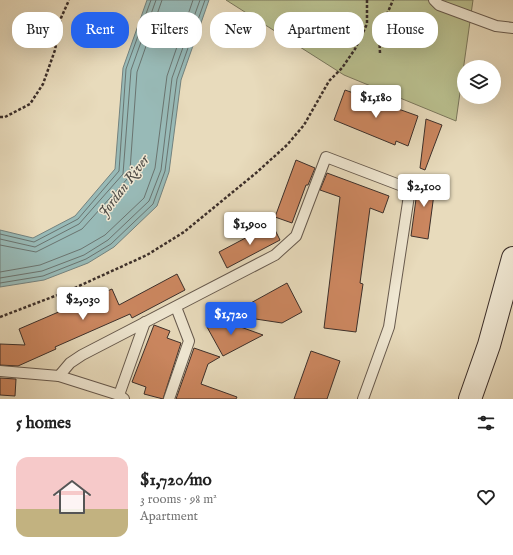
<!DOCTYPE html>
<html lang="en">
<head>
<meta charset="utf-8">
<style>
  body { margin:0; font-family:"IM FELL English",serif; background:#f2f2f2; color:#222; height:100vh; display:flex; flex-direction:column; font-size:15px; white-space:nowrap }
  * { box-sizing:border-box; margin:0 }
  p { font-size:13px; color:#767676 }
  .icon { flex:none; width:22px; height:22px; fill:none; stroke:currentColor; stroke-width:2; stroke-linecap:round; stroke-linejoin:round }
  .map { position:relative; height:399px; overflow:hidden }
  .panel { display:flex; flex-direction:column; background:#fff; flex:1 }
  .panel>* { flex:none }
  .banner { position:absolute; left:12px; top:12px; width:489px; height:36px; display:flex; gap:8px }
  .buttons { position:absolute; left:457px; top:60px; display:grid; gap:8px }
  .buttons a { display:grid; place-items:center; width:44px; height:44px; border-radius:50%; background:#fff; box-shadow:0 4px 16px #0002; font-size:20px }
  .price { position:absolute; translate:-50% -34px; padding:0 9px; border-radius:4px; background:#fff; color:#222; font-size:13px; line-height:26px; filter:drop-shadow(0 1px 2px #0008) }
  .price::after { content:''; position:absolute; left:50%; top:24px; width:12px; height:9px; margin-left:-6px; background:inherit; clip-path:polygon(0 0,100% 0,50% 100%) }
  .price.selected { background:#2563eb; color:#fff }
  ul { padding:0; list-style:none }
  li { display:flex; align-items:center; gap:12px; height:100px; padding:0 16px }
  li span { display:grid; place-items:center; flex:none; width:112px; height:80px; border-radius:12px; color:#555 }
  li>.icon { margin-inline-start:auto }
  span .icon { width:48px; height:48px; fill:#fffc; stroke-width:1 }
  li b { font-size:17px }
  h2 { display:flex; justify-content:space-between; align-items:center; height:48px; padding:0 16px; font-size:17px }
  .tag { padding:0 14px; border-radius:16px; background:#fff; box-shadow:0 4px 16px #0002; font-size:14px; line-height:36px }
  .tag.selected { background:#2563eb; color:#fff }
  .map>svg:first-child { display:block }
  .green { fill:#b9bf8e; stroke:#7a775c }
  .water { fill:#98bab7; stroke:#73827f }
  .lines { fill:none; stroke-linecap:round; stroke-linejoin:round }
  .shore { stroke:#6a7470; stroke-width:1 }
  .building { fill:#cc8760; stroke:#3c2f2a }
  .service-casing { stroke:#675a4e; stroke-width:12 }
  .secondary-casing { stroke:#3c2f2a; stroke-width:24 }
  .path { stroke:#3c2f2a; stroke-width:2.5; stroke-dasharray:3 2; stroke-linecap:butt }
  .service { stroke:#f0e8d3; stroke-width:10 }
  .secondary { stroke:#f0e8d3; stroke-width:22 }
  .labels { text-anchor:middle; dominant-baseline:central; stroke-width:3; stroke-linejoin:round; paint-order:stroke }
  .water-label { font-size:15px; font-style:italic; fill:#4e4b46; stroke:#f0e8d3 }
</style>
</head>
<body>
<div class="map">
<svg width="513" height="399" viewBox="0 0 513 399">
  <rect width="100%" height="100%" fill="#e8dbbc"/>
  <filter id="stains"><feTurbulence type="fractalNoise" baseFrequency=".005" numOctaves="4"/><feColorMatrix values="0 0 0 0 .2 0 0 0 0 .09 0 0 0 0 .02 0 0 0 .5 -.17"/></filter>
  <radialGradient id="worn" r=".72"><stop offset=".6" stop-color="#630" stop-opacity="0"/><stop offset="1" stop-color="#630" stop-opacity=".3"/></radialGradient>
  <path class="green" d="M226,0H473L456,121L344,75Z"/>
  <path class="water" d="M147,0H209L181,80L169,172L157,206L114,247L88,263L44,280L0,287V230L33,238L75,216L115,169L123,68Z"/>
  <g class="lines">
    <g class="shore">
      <path d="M0,234L34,242L78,219L119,171L126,69L151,0"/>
      <path d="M0,239L35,247L79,224L123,174L131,70L156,0"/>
      <path d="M0,245L36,252L82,229L128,178L130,170L137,72L162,0"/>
      <path d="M0,272L40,265L81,249L105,235L144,198L155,168L167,76L193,0"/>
      <path d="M0,278L42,271L84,255L108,240L149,201L161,170L172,78L200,0"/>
      <path d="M0,283L43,276L86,259L111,244L153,204L165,171L177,79L205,0"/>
    </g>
  </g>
  <g class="building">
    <path d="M345,90L418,116L408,146L396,141L395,145L334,120Z"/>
    <path d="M426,119L442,125L425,170L420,168Z"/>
    <path d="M296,160L315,168L308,185H306L292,223L275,217Z"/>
    <path d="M327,173L389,196L383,213L370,208L360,283L363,284L356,332L324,328L340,197L320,190Z"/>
    <path d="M419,177L436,179L428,239L411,236Z"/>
    <path d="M272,224L280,240L227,268L219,252Z"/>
    <path d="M177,274L185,290L132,318L130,314L55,347L56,349L18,366L0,365V344L25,345L19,329L112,289L119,305Z"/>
    <path d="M287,283L302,312L282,323L229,315Z"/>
    <path d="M221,320L263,335L223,356L207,327Z"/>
    <path d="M154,325L170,331L167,338L181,343L163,399L144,394L146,387L132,382Z"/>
    <path d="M194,348L220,357L208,364L201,384L237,397L236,399H176Z"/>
    <path d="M311,351L340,361L327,399H294Z"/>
    <path d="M0,378L16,379L15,396L0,395Z"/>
  </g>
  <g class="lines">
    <defs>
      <g id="service">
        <path d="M434,0L439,5L496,26L513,28"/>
        <path d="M0,371L59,376L119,395L124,399"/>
        <path d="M59,376L70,363L82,355L275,255L296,236L326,157L410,189L389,327L363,399"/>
        <path d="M119,395L145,322"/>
        <path d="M169,399L189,341L176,307"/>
      </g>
      <path id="secondary" d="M470,399L489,345L513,258"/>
    </defs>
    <use href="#service" class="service-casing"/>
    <use href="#secondary" class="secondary-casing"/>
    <g class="path">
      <path d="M380,53L379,33L393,0"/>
      <path d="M0,117H5L30,104L43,84L55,50L61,18L69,0"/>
      <path d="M0,317L68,291L147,255L184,232L256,173L287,145L304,125L329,81L342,68L355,49L367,24V0"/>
    </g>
    <use href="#service" class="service"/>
    <use href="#secondary" class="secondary"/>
  </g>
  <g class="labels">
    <g class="water-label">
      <text transform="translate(124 186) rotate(-53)">Jordan River</text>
    </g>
  </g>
  <rect width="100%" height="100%" filter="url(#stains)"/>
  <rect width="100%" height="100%" fill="url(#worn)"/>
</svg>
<div class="buttons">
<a><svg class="icon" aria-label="layers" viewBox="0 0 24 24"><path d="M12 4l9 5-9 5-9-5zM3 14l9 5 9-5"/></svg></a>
</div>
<b class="price" style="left:376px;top:119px">$1,180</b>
<b class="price" style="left:424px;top:208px">$2,100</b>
<b class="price" style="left:250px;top:246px">$1,900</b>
<b class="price" style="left:83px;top:321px">$2,030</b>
<b class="price selected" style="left:231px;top:336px">$1,720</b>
<div class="banner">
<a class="tag">Buy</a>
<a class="tag selected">Rent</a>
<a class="tag">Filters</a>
<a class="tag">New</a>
<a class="tag">Apartment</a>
<a class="tag">House</a>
</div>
</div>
<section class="panel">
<h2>5 homes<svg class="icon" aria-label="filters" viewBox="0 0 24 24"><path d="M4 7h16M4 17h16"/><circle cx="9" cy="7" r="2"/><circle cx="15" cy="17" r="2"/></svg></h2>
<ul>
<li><span style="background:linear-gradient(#f6c9c9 65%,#c2b280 0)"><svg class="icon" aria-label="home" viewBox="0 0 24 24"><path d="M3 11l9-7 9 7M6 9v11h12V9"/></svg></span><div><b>$1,720/mo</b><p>3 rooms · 98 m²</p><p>Apartment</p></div><svg class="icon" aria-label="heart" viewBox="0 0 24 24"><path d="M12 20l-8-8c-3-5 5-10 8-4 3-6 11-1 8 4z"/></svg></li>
</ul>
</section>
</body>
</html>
